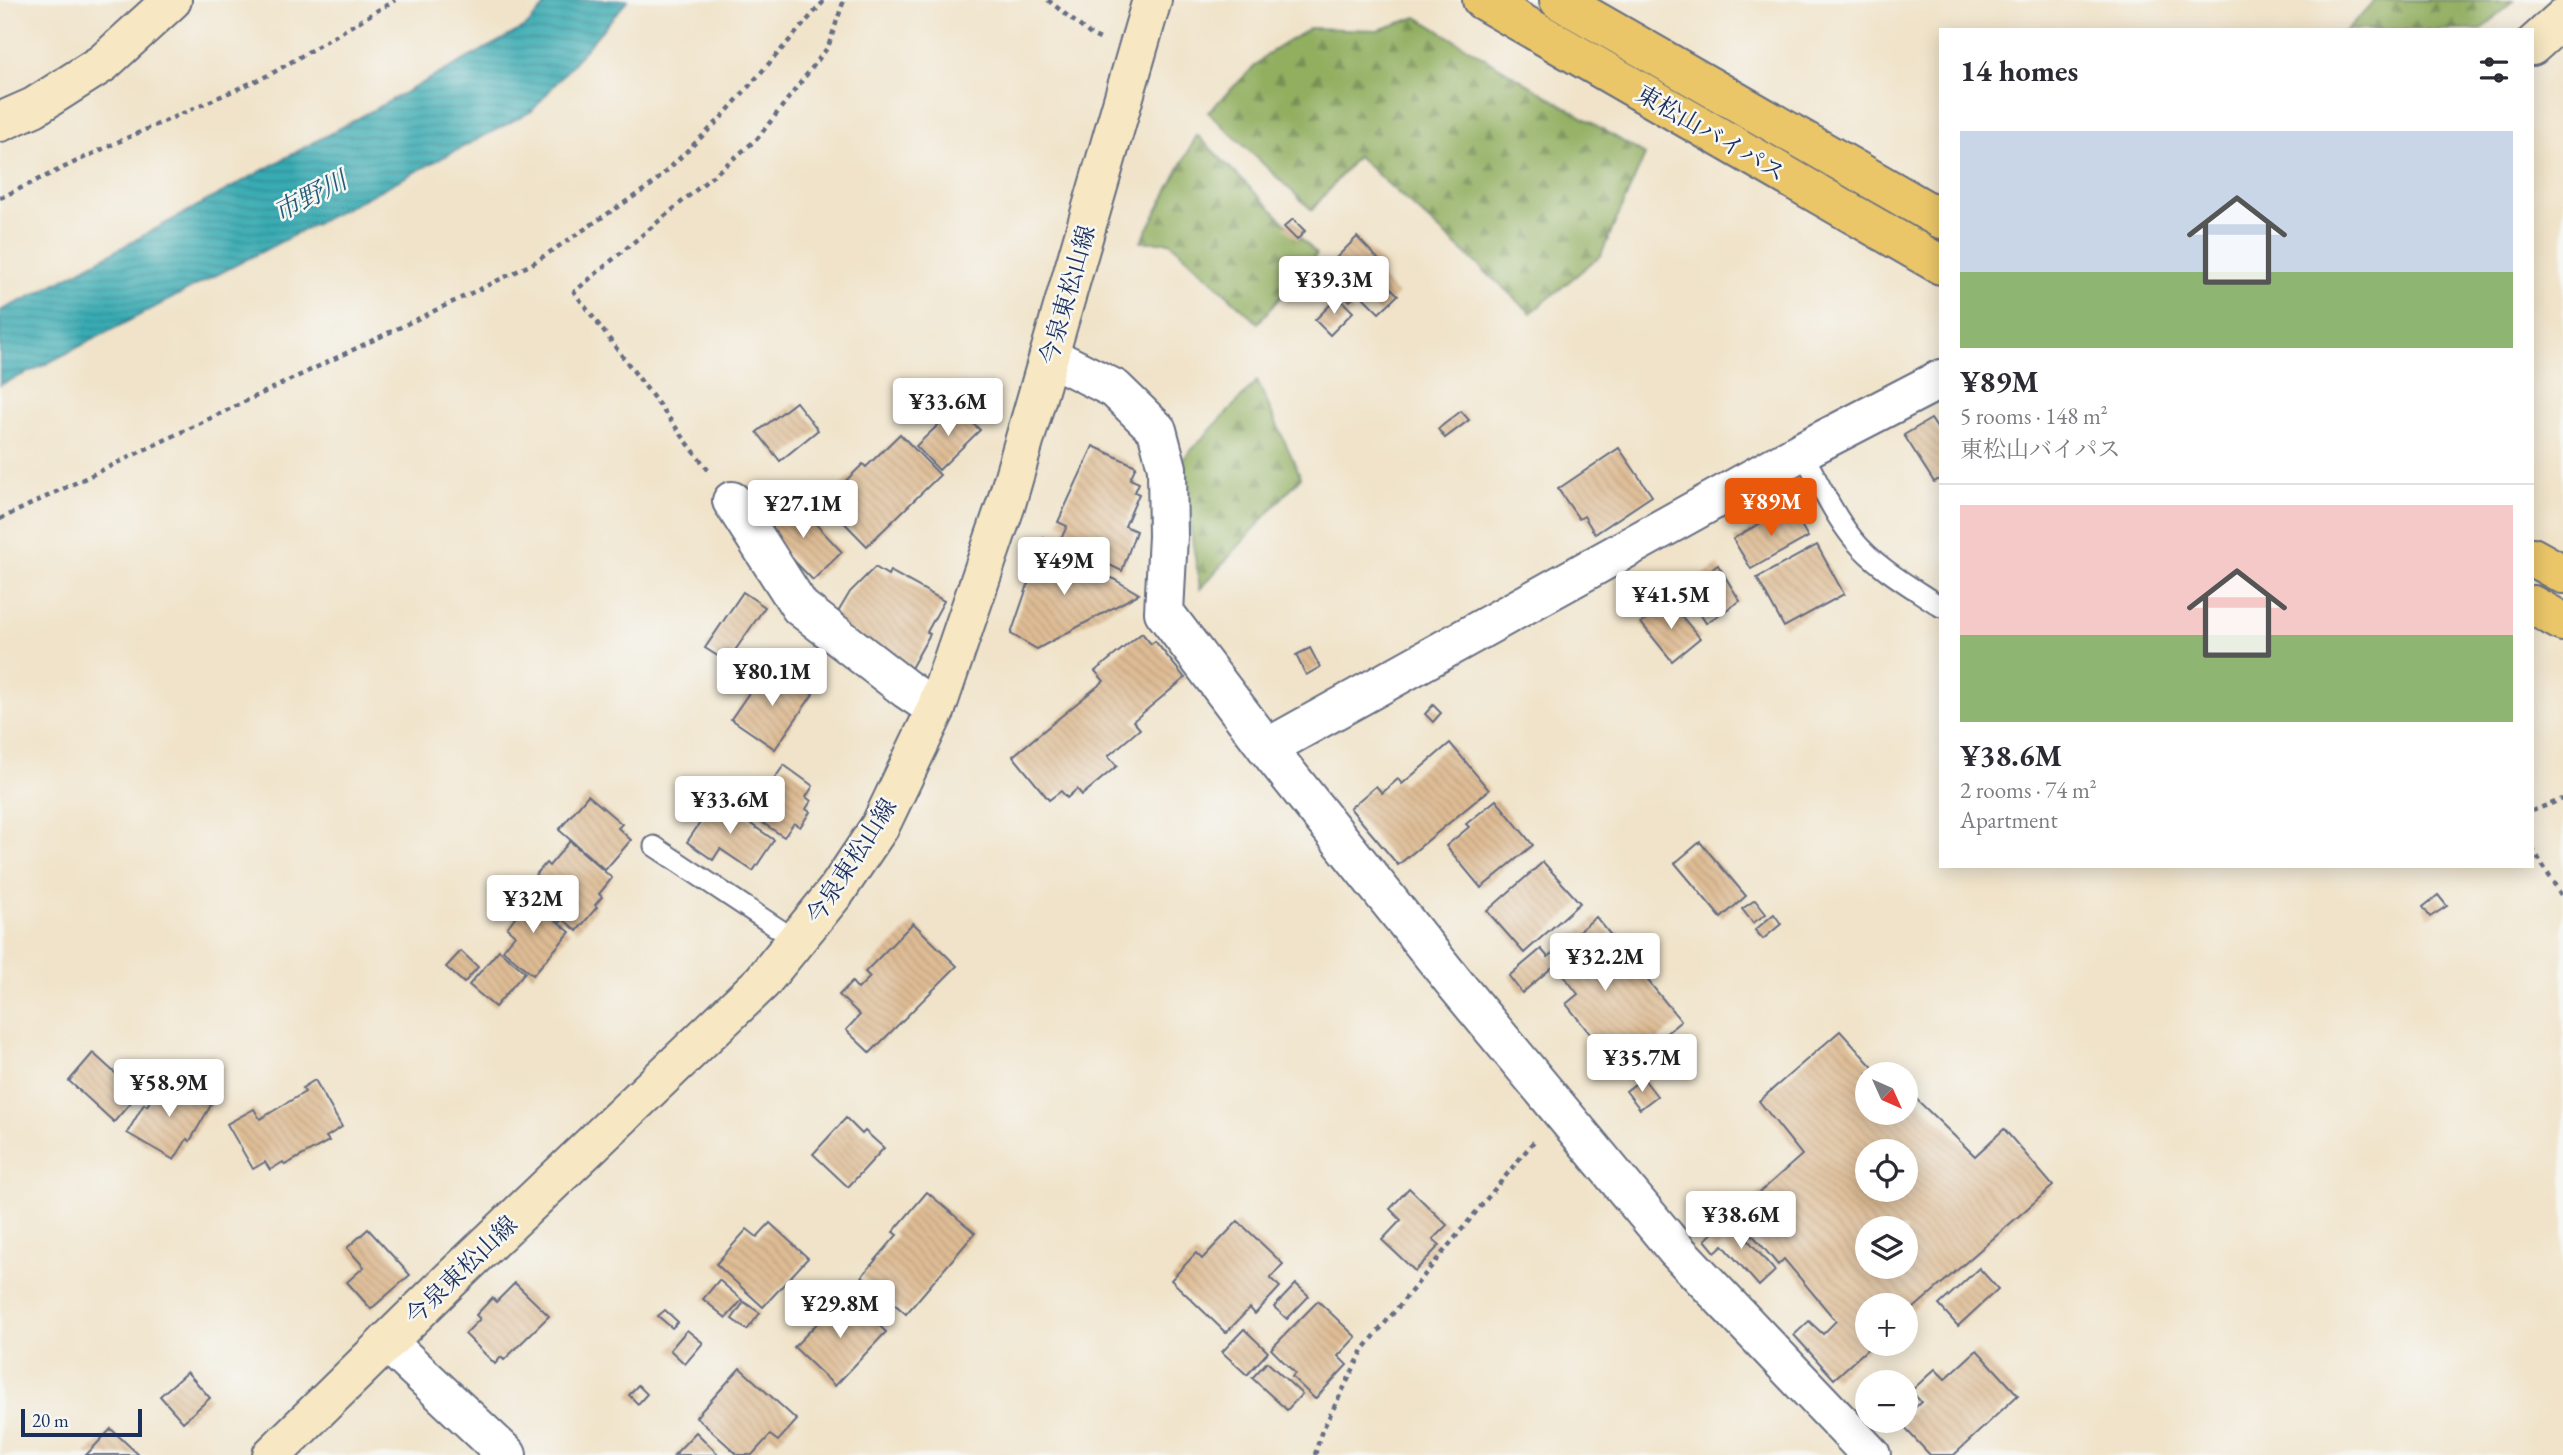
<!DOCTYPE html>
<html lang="en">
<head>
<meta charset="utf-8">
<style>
  body { margin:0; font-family:"EB Garamond","Noto Serif JP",serif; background:#f2f2f3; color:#2b2b33; height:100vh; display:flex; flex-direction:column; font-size:26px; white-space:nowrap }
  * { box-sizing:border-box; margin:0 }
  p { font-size:23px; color:#7c7c81 }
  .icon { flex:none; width:38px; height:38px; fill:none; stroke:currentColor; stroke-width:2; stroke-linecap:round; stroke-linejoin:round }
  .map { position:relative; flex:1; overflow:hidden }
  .sheet { position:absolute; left:1939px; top:28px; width:595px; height:840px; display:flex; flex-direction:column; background:#fff; border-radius:0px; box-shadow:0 4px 18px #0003 }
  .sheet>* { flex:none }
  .needle { width:46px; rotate:135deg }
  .fabs { position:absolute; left:1855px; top:1062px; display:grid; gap:14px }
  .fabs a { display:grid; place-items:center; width:63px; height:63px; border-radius:50%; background:#fff; box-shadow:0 4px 18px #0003; font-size:35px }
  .scale { position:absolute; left:21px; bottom:18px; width:121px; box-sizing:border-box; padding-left:7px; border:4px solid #1b2f5e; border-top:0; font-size:19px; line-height:24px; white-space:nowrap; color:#1b2f5e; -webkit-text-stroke:5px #f6f6f2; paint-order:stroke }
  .price { position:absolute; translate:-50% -60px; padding:0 16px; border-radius:7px; background:#fff; color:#222; font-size:23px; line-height:46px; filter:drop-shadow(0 2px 4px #0008) }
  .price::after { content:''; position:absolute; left:50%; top:42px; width:21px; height:16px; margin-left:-10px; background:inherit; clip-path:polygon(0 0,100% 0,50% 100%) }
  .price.current { background:#ea580c; color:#fff }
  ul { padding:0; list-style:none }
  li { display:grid; align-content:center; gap:14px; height:371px; padding:0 21px }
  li+li { border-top:2px solid #e1e1e2 }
  li span { display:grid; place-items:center; height:217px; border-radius:0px; color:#555 }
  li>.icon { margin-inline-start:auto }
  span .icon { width:126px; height:126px; fill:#fffc; stroke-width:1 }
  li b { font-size:30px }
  h2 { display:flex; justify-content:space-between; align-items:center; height:84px; padding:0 21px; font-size:30px }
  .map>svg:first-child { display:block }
  .forest { fill:url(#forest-firs); stroke:#566f60; stroke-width:2 }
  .water { fill:url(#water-rules); stroke:#2a6d88; stroke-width:2 }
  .building { fill:url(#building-back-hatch); fill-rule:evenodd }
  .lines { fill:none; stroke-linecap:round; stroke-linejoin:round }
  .lane-casing { stroke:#666e83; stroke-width:23 }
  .street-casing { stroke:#666e83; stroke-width:42 }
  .secondary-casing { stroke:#666e83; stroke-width:42 }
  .highway-casing { stroke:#666e83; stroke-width:42 }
  .path { stroke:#666e83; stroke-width:4.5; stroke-dasharray:5 5; stroke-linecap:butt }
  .lane { stroke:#fff; stroke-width:19 }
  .street { stroke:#fff; stroke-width:38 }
  .secondary { stroke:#f7e8c3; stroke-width:38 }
  .highway { stroke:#ebc669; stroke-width:38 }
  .labels { text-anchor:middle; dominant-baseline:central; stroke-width:5; stroke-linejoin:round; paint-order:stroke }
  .street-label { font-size:24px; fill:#1b2f5e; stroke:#f6f6f2 }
  .water-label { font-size:26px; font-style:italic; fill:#265a7b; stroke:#f6f6f2 }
</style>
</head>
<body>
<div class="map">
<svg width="2563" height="1455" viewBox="0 0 2563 1455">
  <defs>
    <pattern id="forest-firs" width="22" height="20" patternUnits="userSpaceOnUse" patternTransform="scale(1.75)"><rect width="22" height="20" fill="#92af61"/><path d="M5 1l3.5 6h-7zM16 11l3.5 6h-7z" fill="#768f53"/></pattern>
    <pattern id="water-rules" width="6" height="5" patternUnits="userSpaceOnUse" patternTransform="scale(1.75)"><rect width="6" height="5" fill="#39abb2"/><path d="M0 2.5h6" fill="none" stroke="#2f8c94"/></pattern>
    <pattern id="building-back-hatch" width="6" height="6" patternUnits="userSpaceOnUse" patternTransform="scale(1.75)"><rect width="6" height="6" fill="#debc94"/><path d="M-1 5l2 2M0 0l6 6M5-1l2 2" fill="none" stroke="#bea282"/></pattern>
  </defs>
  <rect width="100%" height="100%" fill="#f6f6f2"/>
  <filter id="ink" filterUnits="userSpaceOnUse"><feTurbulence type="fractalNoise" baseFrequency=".0143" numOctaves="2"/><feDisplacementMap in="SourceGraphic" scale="14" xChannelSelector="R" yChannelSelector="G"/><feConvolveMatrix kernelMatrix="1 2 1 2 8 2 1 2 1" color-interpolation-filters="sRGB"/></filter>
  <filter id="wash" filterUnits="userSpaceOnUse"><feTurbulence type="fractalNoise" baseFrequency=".00686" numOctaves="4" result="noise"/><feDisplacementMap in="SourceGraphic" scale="28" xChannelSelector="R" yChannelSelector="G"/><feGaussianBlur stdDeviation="1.57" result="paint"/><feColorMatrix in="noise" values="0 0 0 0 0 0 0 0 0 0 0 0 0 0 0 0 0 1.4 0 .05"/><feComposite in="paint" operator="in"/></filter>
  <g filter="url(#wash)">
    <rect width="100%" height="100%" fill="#f0e3c9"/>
    <g class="forest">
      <path d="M2376,0H2513L2482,30H2346Z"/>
      <path d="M1417,17L1645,155L1601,255L1531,313L1357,156L1312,210L1208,112L1266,55L1310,28L1378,30Z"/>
      <path d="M1197,135L1317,254L1258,323L1170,242H1141Z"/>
      <path d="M1257,381L1301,477L1200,589L1180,462Z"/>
    </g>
    <path class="water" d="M550,0H628L532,111L42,366L0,385V311L40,292L527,26Z"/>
    <g id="blocks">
      <g class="building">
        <path d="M1293,219L1305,231L1297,240L1284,227Z"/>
        <path d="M1357,237L1385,266L1377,274L1398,295L1379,313L1359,293L1350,301L1321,273Z"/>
        <path d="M1338,297L1353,312L1330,335L1315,320Z"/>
        <path d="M796,402L818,430L780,461L757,432Z"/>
        <path d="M957,407L980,430L939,470L916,446Z"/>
        <path d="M1461,411L1469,420L1445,438L1438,429Z"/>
        <path d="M1931,419L1941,434V478L1934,482L1904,435Z"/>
        <path d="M900,434L940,475L867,546L824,502L863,464L866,467Z"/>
        <path d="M1093,446L1136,466L1130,479L1139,483L1135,492L1139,494L1125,526L1136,531L1122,571L1060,541L1067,526L1058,522Z"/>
        <path d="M1619,448L1652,496L1595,534L1584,516L1579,519L1558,489Z"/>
        <path d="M793,500L842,552L813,580L763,529Z"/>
        <path d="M1790,506L1808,537L1751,569L1733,539Z"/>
        <path d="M1044,538L1139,594L1037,649L1011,634Z"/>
        <path d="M1817,545L1844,594L1784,627L1757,578Z"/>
        <path d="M1718,565L1740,601L1706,623L1683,588Z"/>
        <path d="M875,567L888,575L890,571L944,601L927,632L930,634L910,670L834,619L850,592Z"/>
        <path d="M743,592L765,607L727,662L705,648Z"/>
        <path d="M1669,601L1700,638L1672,661L1641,623Z"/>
        <path d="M1142,633L1151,644L1155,641L1185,678L1133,721L1140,729L1108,756L1117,766L1082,795L1077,789L1067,798L1061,791L1049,800L1013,756L1104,681L1095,671Z"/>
        <path d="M1310,648L1320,667L1306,675L1296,655Z"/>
        <path d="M782,672L813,694L775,749L731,719L762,674L774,682Z"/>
        <path d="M1433,705L1441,713L1433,722L1425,714Z"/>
        <path d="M1450,743L1489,790L1398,865L1350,808L1376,786L1382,793L1398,779L1402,784Z"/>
        <path d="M784,765L813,786L806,797L811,801L806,809L810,812L800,827L794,823L784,837L763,823L766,820L753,810Z"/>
        <path d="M588,795L622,824L618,828L631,840L605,870L559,830Z"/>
        <path d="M717,798L753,822L751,824L774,840L753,871L720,849L713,860L687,842Z"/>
        <path d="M1496,800L1533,845L1481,888L1446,846L1469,827L1466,824Z"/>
        <path d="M570,841L612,878L599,894L602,897L595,905L597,907L577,931L563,919L560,923L531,897L541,885L533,878L546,863L549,866Z"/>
        <path d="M1700,842L1746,896L1721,918L1675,863Z"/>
        <path d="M1543,862L1580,903L1524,953L1487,911Z"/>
        <path d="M2438,895L2447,906L2430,917L2423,907Z"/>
        <path d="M519,898L527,905L531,900L570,932L533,975L503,950L515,935L507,928L515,917L508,911Z"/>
        <path d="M1755,900L1766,914L1753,923L1742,909Z"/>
        <path d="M1774,914L1781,924L1763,939L1755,930Z"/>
        <path d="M1596,917L1681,1021L1620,1071L1566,1004L1578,994L1555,965L1522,993L1509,976L1541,949L1548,957Z"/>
        <path d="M913,923L957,966L870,1053L846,1030L860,1015L839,995L852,982L858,989L870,977L865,972Z"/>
        <path d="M499,950L525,972L495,1007L469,985Z"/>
        <path d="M461,951L478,967L464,983L446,967Z"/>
        <path d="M1840,1031L1876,1071L1883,1074H1867V1113H1906V1089L1975,1156L2004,1129L2053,1186L1906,1315V1306H1867V1344H1873L1834,1379L1794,1335L1809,1321L1823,1334L1836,1321L1784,1259L1778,1265L1735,1214L1802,1155L1759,1101ZM1867,1152H1906V1190H1867ZM1867,1228H1906V1267H1867Z"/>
        <path d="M93,1053L138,1094L114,1122L69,1081Z"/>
        <path d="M164,1077L211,1105L190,1141L187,1139L174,1160L127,1133L144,1104L147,1106Z"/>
        <path d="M1643,1078L1657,1096L1640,1109L1626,1091Z"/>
        <path d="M315,1080L342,1127L326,1137L329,1141L285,1165L283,1162L270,1170L265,1162L253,1169L227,1124L254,1109L260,1119L305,1092L302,1088Z"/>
        <path d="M846,1118L862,1134L865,1131L884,1148L848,1187L813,1154Z"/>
        <path d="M1409,1188L1447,1225L1433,1239L1440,1245L1415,1271L1382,1240L1401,1220L1390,1209Z"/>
        <path d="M927,1192L975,1233L906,1314L862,1276L897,1235L893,1232Z"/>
        <path d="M1729,1218L1775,1271L1759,1286L1723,1245L1715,1252L1705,1240Z"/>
        <path d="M1238,1221L1283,1264L1270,1278L1280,1287L1255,1314L1250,1308L1226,1333L1171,1280L1196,1253L1202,1259Z"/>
        <path d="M770,1223L808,1258L763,1307L716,1264L747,1229L757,1237Z"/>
        <path d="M368,1229L410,1275L371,1309L347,1282L364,1267L347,1248Z"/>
        <path d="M1979,1268L1998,1289L1958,1326L1939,1305Z"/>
        <path d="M719,1280L742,1300L726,1318L703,1299Z"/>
        <path d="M515,1283L549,1316L504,1360L501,1357L495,1364L465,1334L480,1319L476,1315L492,1298L496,1302Z"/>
        <path d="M1296,1284L1309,1296L1287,1319L1274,1307Z"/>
        <path d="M846,1294L886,1332L835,1386L794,1347Z"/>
        <path d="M1318,1301L1356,1337L1338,1356L1347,1365L1315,1399L1292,1377L1295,1373L1271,1349Z"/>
        <path d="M744,1302L760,1313L747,1330L732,1319Z"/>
        <path d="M665,1310L678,1322L672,1328L658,1316Z"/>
        <path d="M1244,1329L1268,1352L1247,1375L1222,1352Z"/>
        <path d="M687,1330L703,1343L685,1364L670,1350Z"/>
        <path d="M1977,1350L2018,1395L1954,1455H1930L1899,1422L1906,1421V1416L1921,1402L1911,1391L1935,1369L1945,1379Z"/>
        <path d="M1267,1362L1302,1394L1287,1410L1252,1378Z"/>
        <path d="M740,1368L797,1420L778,1441L770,1435L752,1455H738L696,1417Z"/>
        <path d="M187,1372L210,1398L183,1422L160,1396Z"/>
        <path d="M638,1385L647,1394L638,1404L629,1395Z"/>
        <path d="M111,1429L139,1455H86Z"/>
        <path d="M696,1432L719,1455H674Z"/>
      </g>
    </g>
  </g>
  <g filter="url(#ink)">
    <use href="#blocks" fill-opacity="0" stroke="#666e83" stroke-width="2"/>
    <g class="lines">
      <defs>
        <g id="lane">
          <path d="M1802,451C1817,479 1834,516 1854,540C1877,568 1912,587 1941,607"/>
          <path d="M654,846L797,941"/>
        </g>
        <g id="street">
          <path d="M1049,356L1115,389L1157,430L1167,468L1168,536L1164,612L1267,748L1457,986L1677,1251L1871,1455"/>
          <path d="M732,501L800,607L906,689L936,709"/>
          <path d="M1267,748L1802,451L1941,379"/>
          <path d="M387,1342L507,1455"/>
        </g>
        <g id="secondary">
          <path d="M2532,46L2563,18"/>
          <path d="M0,122L34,107L103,63L172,0"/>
          <path d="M272,1455L449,1281L762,982L837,890L880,826L936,709L1006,504L1152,0"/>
        </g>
        <g id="highway">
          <path d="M1482,0L1941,265"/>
          <path d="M1559,0L1941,219"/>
          <path d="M2532,557L2563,574"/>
          <path d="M2532,605L2563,622"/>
        </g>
      </defs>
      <use href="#lane" class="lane-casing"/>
      <use href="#street" class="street-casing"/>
      <use href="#secondary" class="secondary-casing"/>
      <use href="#highway" class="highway-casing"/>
      <g class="path">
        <path d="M1048,0L1091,35L1100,39"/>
        <path d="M0,198L111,145L271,74L395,0"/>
        <path d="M708,470L574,292L757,139L828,47L844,0"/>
        <path d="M0,519L532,264L654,183L720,119L825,0"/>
        <path d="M2532,811L2563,799"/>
        <path d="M2532,848L2563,898"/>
        <path d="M1315,1455L1321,1433L1363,1350L1535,1140"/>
      </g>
      <use href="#lane" class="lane"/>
      <use href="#street" class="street"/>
      <use href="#secondary" class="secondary"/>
      <use href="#highway" class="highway"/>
    </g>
  </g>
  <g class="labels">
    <g class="street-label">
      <text transform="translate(1711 133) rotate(30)">東松山バイパス</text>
      <text transform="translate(1067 295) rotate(-74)">今泉東松山線</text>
      <text transform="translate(851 861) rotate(-57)">今泉東松山線</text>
      <text transform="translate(461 1270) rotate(-44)">今泉東松山線</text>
    </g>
    <g class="water-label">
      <text transform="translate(310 196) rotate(-27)">市野川</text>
    </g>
  </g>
</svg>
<div class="fabs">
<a><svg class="needle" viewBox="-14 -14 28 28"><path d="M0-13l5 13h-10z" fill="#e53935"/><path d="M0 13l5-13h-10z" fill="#7c7c81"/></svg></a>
<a><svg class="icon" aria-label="locate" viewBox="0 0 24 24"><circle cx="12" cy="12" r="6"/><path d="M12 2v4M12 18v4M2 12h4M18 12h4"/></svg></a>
<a><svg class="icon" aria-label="layers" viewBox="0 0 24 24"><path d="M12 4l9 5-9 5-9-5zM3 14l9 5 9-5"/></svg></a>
<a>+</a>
<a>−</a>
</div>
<div class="scale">20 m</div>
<b class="price" style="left:1334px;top:316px">¥39.3M</b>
<b class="price" style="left:948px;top:438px">¥33.6M</b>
<b class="price current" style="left:1771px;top:538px">¥89M</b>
<b class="price" style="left:803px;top:540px">¥27.1M</b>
<b class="price" style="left:1064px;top:597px">¥49M</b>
<b class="price" style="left:1671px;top:631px">¥41.5M</b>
<b class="price" style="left:772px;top:708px">¥80.1M</b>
<b class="price" style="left:730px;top:836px">¥33.6M</b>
<b class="price" style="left:533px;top:935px">¥32M</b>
<b class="price" style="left:1605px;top:993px">¥32.2M</b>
<b class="price" style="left:1642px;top:1094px">¥35.7M</b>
<b class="price" style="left:169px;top:1119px">¥58.9M</b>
<b class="price" style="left:1741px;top:1251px">¥38.6M</b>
<b class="price" style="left:840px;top:1340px">¥29.8M</b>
<section class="sheet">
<h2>14 homes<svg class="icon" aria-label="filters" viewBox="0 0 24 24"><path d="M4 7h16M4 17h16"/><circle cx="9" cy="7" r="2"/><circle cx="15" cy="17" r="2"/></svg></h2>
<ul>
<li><span style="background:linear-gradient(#c9d6e8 65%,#8fb573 0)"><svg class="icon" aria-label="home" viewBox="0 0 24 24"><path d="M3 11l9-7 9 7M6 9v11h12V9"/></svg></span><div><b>¥89M</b><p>5 rooms · 148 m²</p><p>東松山バイパス</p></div></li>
<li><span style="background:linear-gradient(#f6c9c9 60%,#8fb573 0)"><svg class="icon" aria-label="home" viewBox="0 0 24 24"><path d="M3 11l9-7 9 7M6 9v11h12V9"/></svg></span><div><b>¥38.6M</b><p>2 rooms · 74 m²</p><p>Apartment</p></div></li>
</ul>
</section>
</div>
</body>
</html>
